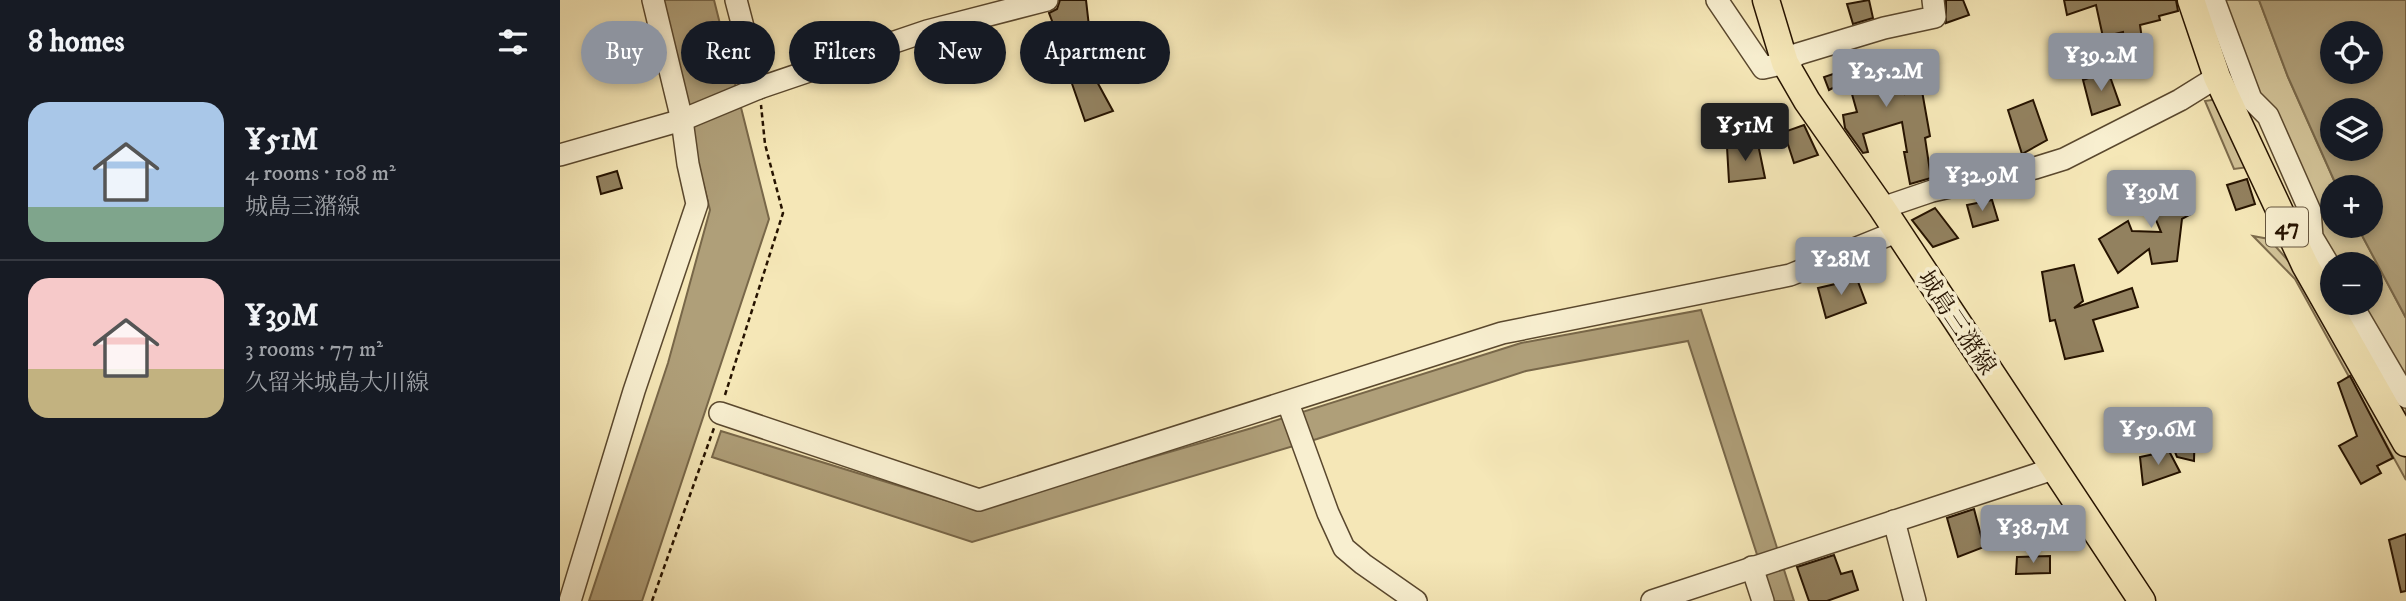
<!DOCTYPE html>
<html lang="en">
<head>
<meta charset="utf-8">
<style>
  body { margin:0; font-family:"IM FELL DW Pica","Noto Serif JP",serif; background:#242831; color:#f1f3f6; height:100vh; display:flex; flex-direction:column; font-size:26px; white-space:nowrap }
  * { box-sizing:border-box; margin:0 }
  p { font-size:23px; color:#9ea1a6 }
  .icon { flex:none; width:38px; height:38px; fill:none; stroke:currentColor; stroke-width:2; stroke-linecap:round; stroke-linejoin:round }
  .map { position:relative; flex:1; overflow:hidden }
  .details { display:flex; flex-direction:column; background:#171b24; width:560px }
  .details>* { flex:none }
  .guide { position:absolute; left:21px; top:21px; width:665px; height:63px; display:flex; gap:14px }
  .controls { position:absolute; left:1760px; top:21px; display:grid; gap:14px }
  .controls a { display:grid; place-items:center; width:63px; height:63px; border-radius:50%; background:#171b24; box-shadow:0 4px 10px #0003; font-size:35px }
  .price { position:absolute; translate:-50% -60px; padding:0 16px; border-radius:7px; background:#8c9099; color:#fff; font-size:23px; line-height:46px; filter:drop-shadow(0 2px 4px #0008) }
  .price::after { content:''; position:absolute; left:50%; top:42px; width:21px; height:16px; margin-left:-10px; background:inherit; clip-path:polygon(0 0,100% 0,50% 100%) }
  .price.active { background:#222; color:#fff }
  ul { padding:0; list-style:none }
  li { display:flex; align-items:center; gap:21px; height:175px; padding:0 28px }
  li+li { border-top:2px solid #363941 }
  li span { display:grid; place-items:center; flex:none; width:196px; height:140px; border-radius:21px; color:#555 }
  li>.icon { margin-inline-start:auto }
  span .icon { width:84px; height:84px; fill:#fffc; stroke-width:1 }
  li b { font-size:30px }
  h2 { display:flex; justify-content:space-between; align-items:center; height:84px; padding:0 28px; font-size:30px }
  .chip { padding:0 24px; border-radius:32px; background:#171b24; box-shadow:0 4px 10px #0003; font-size:24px; line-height:63px }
  .chip.active { background:#8c9099; color:#fff }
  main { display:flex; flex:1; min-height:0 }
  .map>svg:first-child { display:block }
  .green { fill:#d2c398; stroke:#7c6b4c; stroke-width:2 }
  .water { fill:#af9f79; stroke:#786749; stroke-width:2; fill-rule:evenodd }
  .building { fill:#92815f; stroke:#261300; stroke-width:2 }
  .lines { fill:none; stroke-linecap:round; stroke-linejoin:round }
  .minor-casing { stroke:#5a482e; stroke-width:24 }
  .major-casing { stroke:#261300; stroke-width:29 }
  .path { stroke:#261300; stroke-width:2.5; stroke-dasharray:5 3.5; stroke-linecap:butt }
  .minor { stroke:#f8efd0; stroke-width:21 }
  .major { stroke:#f5e7b7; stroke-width:26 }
  .labels { text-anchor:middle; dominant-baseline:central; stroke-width:7; stroke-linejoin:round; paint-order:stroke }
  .shield { fill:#f8efd0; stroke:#65553e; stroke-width:2 }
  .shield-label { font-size:23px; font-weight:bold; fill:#261300 }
  .street-label { font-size:24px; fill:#261300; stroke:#f8efd0 }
</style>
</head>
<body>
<main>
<section class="details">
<h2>8 homes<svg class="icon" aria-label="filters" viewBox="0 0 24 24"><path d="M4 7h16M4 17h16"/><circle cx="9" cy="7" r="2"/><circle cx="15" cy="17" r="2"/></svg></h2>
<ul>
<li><span style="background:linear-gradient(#a9c7e8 75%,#7fa58c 0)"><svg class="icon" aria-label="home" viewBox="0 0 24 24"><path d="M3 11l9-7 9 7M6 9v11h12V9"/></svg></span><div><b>¥51M</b><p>4 rooms · 108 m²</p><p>城島三潴線</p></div></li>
<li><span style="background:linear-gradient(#f6c9c9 65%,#c2b280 0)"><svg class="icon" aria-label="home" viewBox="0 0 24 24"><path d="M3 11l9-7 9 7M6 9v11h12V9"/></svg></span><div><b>¥39M</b><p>3 rooms · 77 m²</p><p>久留米城島大川線</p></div></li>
</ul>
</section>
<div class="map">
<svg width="1846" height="601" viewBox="0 0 1846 601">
  <rect width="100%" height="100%" fill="#f5e7b7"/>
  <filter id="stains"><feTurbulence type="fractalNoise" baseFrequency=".00286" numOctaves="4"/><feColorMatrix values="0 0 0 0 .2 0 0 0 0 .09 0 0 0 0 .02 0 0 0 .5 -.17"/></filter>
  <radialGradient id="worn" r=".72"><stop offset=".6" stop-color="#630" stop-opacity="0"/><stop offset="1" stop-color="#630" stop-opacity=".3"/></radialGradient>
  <g class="green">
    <path d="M1643,0H1699L1728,77L1777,187H1773V226H1797L1846,318V417L1779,303H1811V264H1773V291L1745,244L1756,215L1711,113L1679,102Z"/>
    <path d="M1658,99L1689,167L1674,169L1645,101Z"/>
    <path d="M1693,236L1709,239L1741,275L1846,458V480L1735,279Z"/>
  </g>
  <g class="water">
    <path d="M96,0H154L209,219L82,601H29L108,363L150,210Z"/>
    <path d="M1699,0H1846V318L1797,226H1811V187H1777L1728,77ZM1773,33H1811V72H1773ZM1773,110H1811V149H1773Z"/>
    <path d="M1141,310L1234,601H1212L1128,341L966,371L757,439L412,542L152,457L161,431L414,509L692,428L961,343Z"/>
  </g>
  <g class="building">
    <path d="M500,0H526L532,53L523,56L553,111L525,121L510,78L513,76L489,13L497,9Z"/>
    <path d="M1309,0L1313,18L1293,24L1287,4Z"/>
    <path d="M1386,0H1403L1409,15L1386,23Z"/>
    <path d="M1504,0H1616L1618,11L1599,16L1600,20L1580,25L1585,61L1567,63L1563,32L1543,37L1536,5L1507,15Z"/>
    <path d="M1341,58L1345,94L1362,91L1370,136L1365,138L1371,178L1350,184L1344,152H1347L1342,122L1303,134L1308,152L1303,153L1285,128L1283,115L1297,112L1288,80L1269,90L1264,77L1291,68L1290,61Z"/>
    <path d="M1548,71L1560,105L1532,115L1523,80Z"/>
    <path d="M1473,100L1487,140L1462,154L1448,110Z"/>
    <path d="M1244,125L1258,155L1234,163L1224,132Z"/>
    <path d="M1198,144L1205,178L1169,182L1167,147Z"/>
    <path d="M57,171L62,188L41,194L37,177Z"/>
    <path d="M1611,177L1631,214L1622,219L1617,261L1592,264L1589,249L1558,273L1539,239L1568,221L1572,231L1601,232L1584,191Z"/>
    <path d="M1687,179L1695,204L1676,210L1667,185Z"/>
    <path d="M1432,200L1438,220L1413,227L1407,205Z"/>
    <path d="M1375,208L1398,238L1373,247L1352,220Z"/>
    <path d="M1514,265L1523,301L1514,308L1572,288L1578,307L1533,320L1543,351L1505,359L1495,320L1490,321L1482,272Z"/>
    <path d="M1297,279L1306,303L1266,318L1258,288Z"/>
    <path d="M1790,376L1833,458L1817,466L1821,473L1801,484L1779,446L1797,436L1778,383Z"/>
    <path d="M1635,422L1634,461L1617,457L1604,425Z"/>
    <path d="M1609,451L1620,472L1583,485L1580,457Z"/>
    <path d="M1414,509L1424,547L1398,557L1387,518Z"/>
    <path d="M1846,534V591L1841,592L1829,540Z"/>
    <path d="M1274,555L1281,574L1292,571L1298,590L1267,601H1249L1237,567Z"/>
    <path d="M1490,556V573L1456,574L1457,557Z"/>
  </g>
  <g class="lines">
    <defs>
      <g id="minor">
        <path d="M176,0L199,88"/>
        <path d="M1157,0L1203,68L1225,63L1238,54L1324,28L1375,17L1373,0"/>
        <path d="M1654,0L1691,99L1708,116L1750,211L1752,237L1773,272"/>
        <path d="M0,155L122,120L199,88L367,31L487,0"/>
        <path d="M1322,208L1372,191L1475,168L1504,159L1620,100L1657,77"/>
        <path d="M1791,303L1846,397"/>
        <path d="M728,403L768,513L784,548L803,564L856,601"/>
        <path d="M160,413L419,500L942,333L1230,275L1336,232"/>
        <path d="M1334,521L1355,601"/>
        <path d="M1192,567L1203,601"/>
        <path d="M10,601L74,391L137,204L128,164L122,120L93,0"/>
        <path d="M1092,601L1493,469"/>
      </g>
      <g id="major">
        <path d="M1206,0L1225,63L1247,101L1322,208L1582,601"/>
        <path d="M1631,0L1657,77L1745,265L1846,443"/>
      </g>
    </defs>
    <use href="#minor" class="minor-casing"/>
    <use href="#major" class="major-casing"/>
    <g class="path">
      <path d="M165,395L223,213L205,144L201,105"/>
      <path d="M92,601L154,428"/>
    </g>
    <use href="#minor" class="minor"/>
    <use href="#major" class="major"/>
  </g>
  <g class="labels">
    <rect class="shield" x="1706" y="207.5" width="42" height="39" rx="5"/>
    <g class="shield-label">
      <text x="1727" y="227">47</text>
    </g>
    <g class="street-label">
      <text transform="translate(1396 323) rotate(56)">城島三潴線</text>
    </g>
  </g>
  <rect width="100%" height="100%" filter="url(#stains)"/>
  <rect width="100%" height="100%" fill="url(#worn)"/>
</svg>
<div class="controls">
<a><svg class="icon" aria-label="locate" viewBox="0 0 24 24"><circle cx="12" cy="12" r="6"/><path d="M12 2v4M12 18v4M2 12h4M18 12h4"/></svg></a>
<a><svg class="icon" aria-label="layers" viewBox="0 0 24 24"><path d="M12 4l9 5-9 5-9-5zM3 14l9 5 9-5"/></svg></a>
<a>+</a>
<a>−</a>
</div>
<b class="price" style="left:1541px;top:93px">¥39.2M</b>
<b class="price" style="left:1326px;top:109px">¥25.2M</b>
<b class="price active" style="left:1185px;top:163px">¥51M</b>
<b class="price" style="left:1422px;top:213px">¥32.9M</b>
<b class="price" style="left:1591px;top:230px">¥39M</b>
<b class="price" style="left:1281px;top:297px">¥28M</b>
<b class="price" style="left:1598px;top:467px">¥59.6M</b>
<b class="price" style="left:1473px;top:565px">¥38.7M</b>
<div class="guide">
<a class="chip active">Buy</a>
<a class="chip">Rent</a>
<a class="chip">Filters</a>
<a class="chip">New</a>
<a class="chip">Apartment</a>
</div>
</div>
</main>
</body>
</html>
